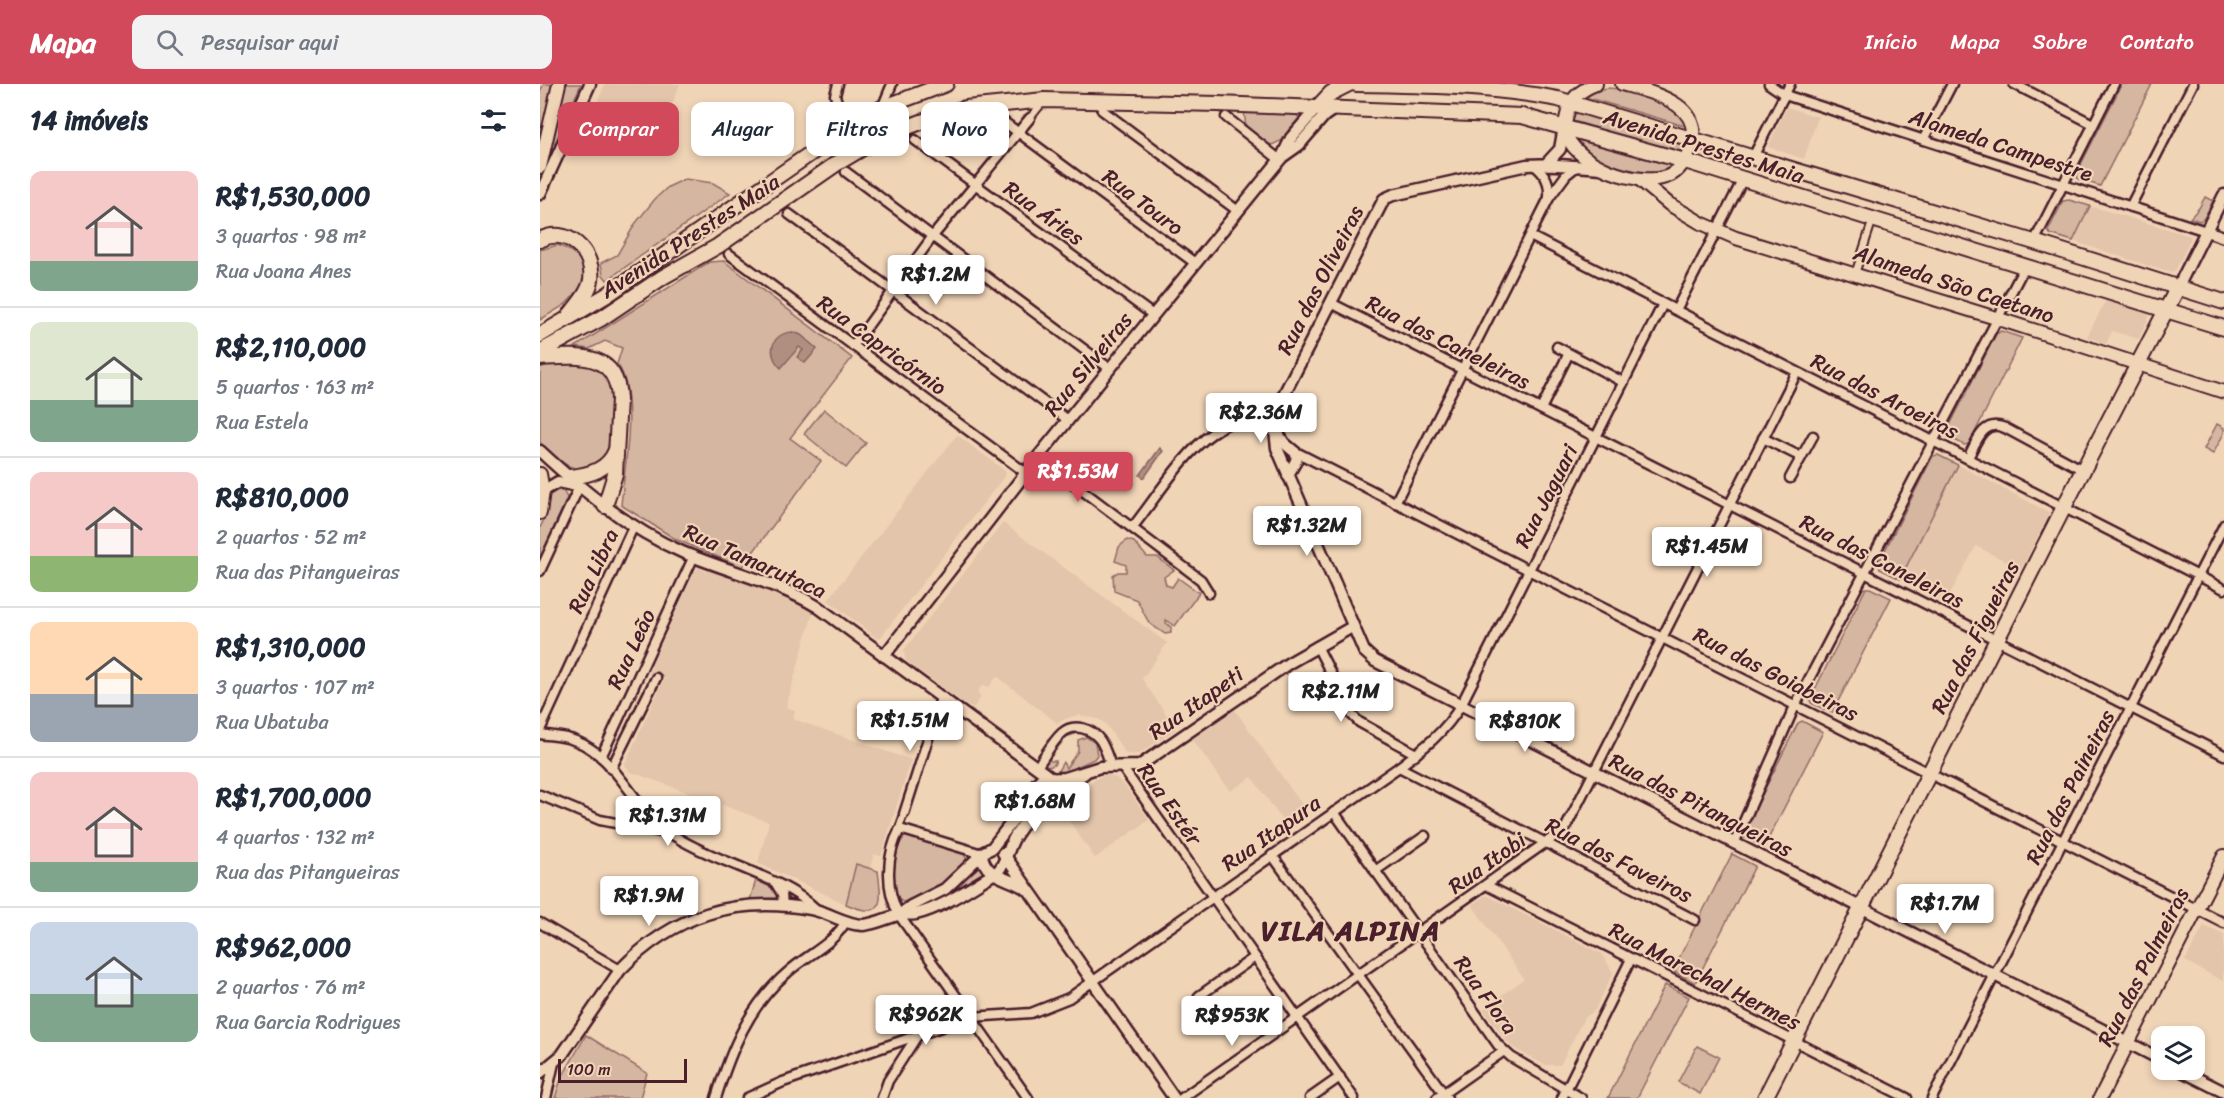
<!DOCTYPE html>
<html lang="pt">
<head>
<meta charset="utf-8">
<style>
  body { margin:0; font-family:Sriracha,sans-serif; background:#f2f2f3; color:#1f2937; height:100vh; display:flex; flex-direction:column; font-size:22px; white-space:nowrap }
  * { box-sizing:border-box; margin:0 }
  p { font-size:20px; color:#747a83 }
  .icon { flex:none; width:33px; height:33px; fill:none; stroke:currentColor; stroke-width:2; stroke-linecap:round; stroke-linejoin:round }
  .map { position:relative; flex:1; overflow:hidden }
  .panel { display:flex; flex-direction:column; background:#fff; width:540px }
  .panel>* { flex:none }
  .guide { position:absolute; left:18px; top:18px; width:570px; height:54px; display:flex; gap:12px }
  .tools { position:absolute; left:1611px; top:942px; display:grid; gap:12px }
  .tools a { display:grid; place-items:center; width:54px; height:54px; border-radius:12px; background:#fff; box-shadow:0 3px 9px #0003; font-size:30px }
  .scale { position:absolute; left:18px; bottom:15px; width:129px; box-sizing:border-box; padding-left:6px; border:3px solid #4a1f2b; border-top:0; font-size:16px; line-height:21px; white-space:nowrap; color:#4a1f2b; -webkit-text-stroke:4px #f0d4b6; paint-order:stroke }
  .price { position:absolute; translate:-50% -51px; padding:0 14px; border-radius:6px; background:#fff; color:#222; font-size:20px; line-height:39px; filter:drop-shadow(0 2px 3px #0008) }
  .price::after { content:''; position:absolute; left:50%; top:36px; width:18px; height:14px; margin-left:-9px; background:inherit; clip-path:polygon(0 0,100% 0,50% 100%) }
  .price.selected { background:#d1495b; color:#fff }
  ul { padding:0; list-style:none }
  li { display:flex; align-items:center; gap:18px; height:150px; padding:0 30px }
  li+li { border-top:2px solid #e0e1e3 }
  li span { display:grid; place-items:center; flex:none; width:168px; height:120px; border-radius:12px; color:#555 }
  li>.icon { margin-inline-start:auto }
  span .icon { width:72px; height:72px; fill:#fffc; stroke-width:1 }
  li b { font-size:26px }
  h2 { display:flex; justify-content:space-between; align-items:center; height:72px; padding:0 30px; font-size:26px }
  .tag { padding:0 21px; border-radius:12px; background:#fff; box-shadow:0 3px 9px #0003; font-size:21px; line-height:54px }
  .tag.selected { background:#d1495b; color:#fff }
  header { display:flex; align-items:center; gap:36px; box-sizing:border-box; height:84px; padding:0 30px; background:#d1495b; color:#fff }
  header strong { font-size:28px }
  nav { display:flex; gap:33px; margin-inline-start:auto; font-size:21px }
  .search { width:420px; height:54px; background:#f2f2f3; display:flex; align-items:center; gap:15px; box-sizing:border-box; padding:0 21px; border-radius:12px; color:#747a83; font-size:22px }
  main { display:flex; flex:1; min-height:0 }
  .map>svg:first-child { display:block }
  .built { fill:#e2c5aa }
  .green { fill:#d5b6a0; stroke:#906a66; stroke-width:1.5 }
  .water { fill:#b08f81; stroke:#87625f; stroke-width:1.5 }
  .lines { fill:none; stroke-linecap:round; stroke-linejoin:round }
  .pedestrian-casing { stroke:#4a1f2b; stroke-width:10 }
  .minor-casing { stroke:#4a1f2b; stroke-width:13 }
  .tertiary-casing { stroke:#4a1f2b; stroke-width:15 }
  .secondary-casing { stroke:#4a1f2b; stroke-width:16 }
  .primary-casing { stroke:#4a1f2b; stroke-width:18 }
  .trunk-casing { stroke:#4a1f2b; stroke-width:18 }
  .pedestrian { stroke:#f0d4b6; stroke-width:6 }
  .minor { stroke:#f0d4b6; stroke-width:8 }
  .tertiary { stroke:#f0d4b6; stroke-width:10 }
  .secondary { stroke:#f0d4b6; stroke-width:12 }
  .primary { stroke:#f0d4b6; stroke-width:14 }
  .trunk { stroke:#f0d4b6; stroke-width:14 }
  .labels { text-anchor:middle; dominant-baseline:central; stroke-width:4.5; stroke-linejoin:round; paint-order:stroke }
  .street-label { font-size:22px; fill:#4a1f2b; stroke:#f0d4b6 }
  .district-label { font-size:28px; font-weight:bold; letter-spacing:1.5px; fill:#4a1f2b; stroke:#f0d4b6 }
</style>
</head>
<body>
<header>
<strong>Mapa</strong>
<div class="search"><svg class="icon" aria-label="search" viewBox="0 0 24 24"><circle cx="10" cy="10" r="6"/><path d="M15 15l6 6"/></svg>Pesquisar aqui</div>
<nav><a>Início</a><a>Mapa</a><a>Sobre</a><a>Contato</a></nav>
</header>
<main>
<section class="panel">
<h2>14 imóveis<svg class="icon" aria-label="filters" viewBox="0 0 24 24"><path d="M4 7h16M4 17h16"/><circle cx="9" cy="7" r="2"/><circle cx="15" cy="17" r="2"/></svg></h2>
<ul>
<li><span style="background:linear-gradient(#f6c9c9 75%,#7fa58c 0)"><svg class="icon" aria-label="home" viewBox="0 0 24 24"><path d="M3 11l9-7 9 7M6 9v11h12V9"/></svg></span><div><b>R$1,530,000</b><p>3 quartos · 98 m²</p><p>Rua Joana Anes</p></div></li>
<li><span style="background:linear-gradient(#dfe7d0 65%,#7fa58c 0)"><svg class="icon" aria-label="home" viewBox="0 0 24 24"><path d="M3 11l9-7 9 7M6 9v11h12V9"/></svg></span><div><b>R$2,110,000</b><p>5 quartos · 163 m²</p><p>Rua Estela</p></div></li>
<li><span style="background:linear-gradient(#f6c9c9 70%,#8fb573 0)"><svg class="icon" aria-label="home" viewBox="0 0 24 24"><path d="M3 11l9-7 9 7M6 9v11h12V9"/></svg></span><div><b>R$810,000</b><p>2 quartos · 52 m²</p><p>Rua das Pitangueiras</p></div></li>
<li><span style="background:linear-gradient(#ffd9b3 60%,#9aa5b1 0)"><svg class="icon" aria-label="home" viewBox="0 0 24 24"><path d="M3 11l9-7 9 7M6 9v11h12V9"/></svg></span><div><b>R$1,310,000</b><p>3 quartos · 107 m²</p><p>Rua Ubatuba</p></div></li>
<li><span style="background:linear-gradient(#f6c9c9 75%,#7fa58c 0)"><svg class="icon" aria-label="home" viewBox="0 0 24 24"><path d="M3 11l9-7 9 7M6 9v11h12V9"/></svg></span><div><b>R$1,700,000</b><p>4 quartos · 132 m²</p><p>Rua das Pitangueiras</p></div></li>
<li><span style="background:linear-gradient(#c9d6e8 60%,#7fa58c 0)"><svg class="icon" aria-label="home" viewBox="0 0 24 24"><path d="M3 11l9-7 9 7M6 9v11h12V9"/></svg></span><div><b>R$962,000</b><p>2 quartos · 76 m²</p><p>Rua Garcia Rodrigues</p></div></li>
</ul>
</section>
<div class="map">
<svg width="1684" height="1014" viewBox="0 0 1684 1014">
  <rect width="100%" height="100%" fill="#f0d4b6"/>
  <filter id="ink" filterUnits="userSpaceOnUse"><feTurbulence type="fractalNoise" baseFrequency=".0167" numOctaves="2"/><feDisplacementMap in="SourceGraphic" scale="12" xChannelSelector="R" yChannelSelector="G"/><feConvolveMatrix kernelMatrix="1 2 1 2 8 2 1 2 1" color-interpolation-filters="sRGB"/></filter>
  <g filter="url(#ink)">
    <g class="built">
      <path d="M65,0H140L129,27L113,51L57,23L56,21Z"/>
      <path d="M1247,23L1278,33L1264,75L1228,63Z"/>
      <path d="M1550,122L1650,152L1651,154L1635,187L1631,189L1533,157Z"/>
      <path d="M1566,216L1610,230L1599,255L1572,247L1566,260L1547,253Z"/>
      <path d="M417,351L464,386L466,390L340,554H337L288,516Z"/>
      <path d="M1418,381L1510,429L1481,485L1436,462L1405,519L1360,495Z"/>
      <path d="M463,439L627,559L602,595L636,645L599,670H586L565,639L558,635L539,631L530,633L517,639L457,592L449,603L444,601L440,604L438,609L441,613L434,623H429L366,577L364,566Z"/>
      <path d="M160,482L161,485L167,488L169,486L202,498L257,519L273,528L246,623L255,626L253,635L371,676L341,772L334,770L330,784L316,780L306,820L218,779L229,738L89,687L85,680L124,595L108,589L155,487Z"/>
      <path d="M695,626L770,732L749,746L712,693L690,707L652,655Z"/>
      <path d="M568,691L576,694L586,703L609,736L555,774L515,717L560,693Z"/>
      <path d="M944,812H948L1062,870L1073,889L1055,926L1044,934L1020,981H1005L974,964L968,959L943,925L984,895L932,821Z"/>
      <path d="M1664,842L1684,851L1683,897L1645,877Z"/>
    </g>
    <g class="green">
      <path d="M4,0H13L0,54V7Z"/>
      <path d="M24,0H41L16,57L14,59L12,58Z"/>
      <path d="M1582,0H1612L1560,102L1538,95L1536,90Z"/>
      <path d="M1068,4C1092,5 1136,18 1145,42L1045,13L1056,6Z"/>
      <path d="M1036,25L1144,59L1140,69L1033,37Z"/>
      <path d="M704,26L755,28L759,34V38L745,55L732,61L726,59L706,44Z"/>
      <path d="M1032,51L1133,80C1110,100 1063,83 1043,66C1038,62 1035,56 1032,51Z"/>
      <path d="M145,95L173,99L190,109L67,196L63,191L61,179L77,171L95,140L115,115L128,103Z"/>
      <path d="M1665,113L1673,117L1664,134L1660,137L1650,134L1659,124Z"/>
      <path d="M1529,116L1550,122L1533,157L1510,150L1508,147L1523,117Z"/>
      <path d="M18,161C40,170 44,176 45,199L26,220L0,236V166Z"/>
      <path d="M184,177L312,274L250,354L281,377L202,483L137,456L81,421C84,387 99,308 77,280L82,264L65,257L49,265L35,263L169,178Z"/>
      <path d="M1461,247L1482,254L1429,360L1424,361L1409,353L1406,349L1456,250Z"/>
      <path d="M7,281C23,281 44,277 57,286C62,290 67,295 69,300C74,313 72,367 62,377C42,398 13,375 0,358V284Z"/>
      <path d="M284,325L326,359L306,384L264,350Z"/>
      <path d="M1677,340L1684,344V349L1673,370L1664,365Z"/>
      <path d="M1398,371L1418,381L1360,495L1340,485L1338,480L1393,372Z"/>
      <path d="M15,405L24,408L27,414L0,475V444L5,433L9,409Z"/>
      <path d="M587,456L594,458L607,473H617L634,486L624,493L626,501L632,503L638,494L659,509L635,542L626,536V539L631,543V549L625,550L609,539L597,516L574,507L573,491L578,488H586V481L575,477L579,463Z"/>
      <path d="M1326,504H1330L1351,514L1292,629L1271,619L1270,615Z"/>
      <path d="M427,626H431L485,666L486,670Z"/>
      <path d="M1262,637L1283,648L1224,763L1204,753L1203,749L1258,639Z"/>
      <path d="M536,647L538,649L526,653L509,675L511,677H516L514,681L506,684L501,680L524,650Z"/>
      <path d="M546,653L555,659L557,671L554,675L519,691L516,690L523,678L526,684L538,667V656Z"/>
      <path d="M366,752H372L424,770L427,776C416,797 386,814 362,818C348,808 353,761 366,752Z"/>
      <path d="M1192,770L1215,782L1155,899L1135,888L1134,884Z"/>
      <path d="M316,780L338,787C342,818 345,837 306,820Z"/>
      <path d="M439,783L442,784L443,789L405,813L373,827L404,811Z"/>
      <path d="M216,796L234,805L238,811L236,814L210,816Z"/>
      <path d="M1125,901L1149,913L1097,1014H1068Z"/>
      <path d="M46,951L107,989L100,1014H15L21,995Z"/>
      <path d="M1157,962L1179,973L1160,1010L1138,998Z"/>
    </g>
    <g class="water">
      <path d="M253,248L261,251L277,265L265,279L257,273L263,266L259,263L241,284C226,270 231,249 253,248Z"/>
      <path d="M620,364L623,367L604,394L600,391Z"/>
    </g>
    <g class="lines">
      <defs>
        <g id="pedestrian">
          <path d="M490,34L503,18"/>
          <path d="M1315,190L1333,135"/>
          <path d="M358,747L364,730"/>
        </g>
        <g id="minor">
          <path d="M1229,0L1245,11L1666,147"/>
          <path d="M1474,0L1553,40"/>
          <path d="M297,18L295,11L298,0"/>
          <path d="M342,24L352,0"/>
          <path d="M562,26L698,127"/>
          <path d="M686,33L740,76"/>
          <path d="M460,35L655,179"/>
          <path d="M375,56L613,231"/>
          <path d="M1383,56L1412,0"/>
          <path d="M1213,73L1250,0"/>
          <path d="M994,81C1006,90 1010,99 1009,114"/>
          <path d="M306,88L569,284"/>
          <path d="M1590,123L1653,0"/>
          <path d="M249,130L528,336"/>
          <path d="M990,152L1684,505"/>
          <path d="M1494,158L1574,0"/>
          <path d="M189,170L486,389"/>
          <path d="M791,219L1684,671"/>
          <path d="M1136,226L1203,95"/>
          <path d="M313,262L393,152L490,34"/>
          <path d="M1017,263L1083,298"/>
          <path d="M1001,325L1028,271"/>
          <path d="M1223,354L1261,373"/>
          <path d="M756,368L1684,839"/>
          <path d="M498,373L661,496L669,509"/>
          <path d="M1428,374C1436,359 1443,334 1465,344L1543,386"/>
          <path d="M1250,394L1273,352"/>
          <path d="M855,419L1009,114L1026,91L1036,83"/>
          <path d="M592,444C616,414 643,369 674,348C694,334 719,326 741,316"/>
          <path d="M0,487L39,403"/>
          <path d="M777,562L812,631L819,638L876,670"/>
          <path d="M0,646L94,441"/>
          <path d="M0,650C12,652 25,652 36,657C77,673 92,722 127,747C170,778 240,790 277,826"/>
          <path d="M61,673L154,472"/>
          <path d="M497,683C505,672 512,658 522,649C534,638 552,645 560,656C565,663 568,674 571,682"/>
          <path d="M582,683L814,1014"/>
          <path d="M859,683L1155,836"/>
          <path d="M71,685L116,594"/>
          <path d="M0,711L60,736L128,749"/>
          <path d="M794,728L958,961L971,973L1041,1014"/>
          <path d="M364,730L401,614"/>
          <path d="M1194,760L1255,622L1485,182"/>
          <path d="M442,770L360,745C346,771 345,805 359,831L488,1014"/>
          <path d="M732,771L907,1014"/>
          <path d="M835,787L885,752"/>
          <path d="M236,800L242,810L243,822"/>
          <path d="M946,801L1367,1014"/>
          <path d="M0,839L80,886"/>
          <path d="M659,912L715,873"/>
          <path d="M6,1014L14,979"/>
          <path d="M176,1014C191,966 209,921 248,888C268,870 294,860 306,837"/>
          <path d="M207,1014L243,998L430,933L491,929L529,914L859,683C884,664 905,648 921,621L1123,220"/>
          <path d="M342,1014L348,997L377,952"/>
          <path d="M642,1014L1025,745L1257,288"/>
          <path d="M770,1014L800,993"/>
          <path d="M897,1014L964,967"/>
          <path d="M1022,1014L1091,875"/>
          <path d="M1392,1014L1684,441"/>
        </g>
        <g id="tertiary">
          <path d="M742,73L759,61L784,32L794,25"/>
          <path d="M1007,79L1020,65L1024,43"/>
          <path d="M1063,84C1037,83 1012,79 987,81L853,111L844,115L741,316L734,338L737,364L824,567L835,577L1622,976"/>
          <path d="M0,110L50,0"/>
          <path d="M1666,147L1684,153"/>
          <path d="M1638,203L1684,111"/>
          <path d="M736,346L744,359L757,370C758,379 750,384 748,392"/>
          <path d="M0,367C42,406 89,445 142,468C186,487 237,498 278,523L511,694L516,700V709"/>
          <path d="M3,407L18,398L37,402"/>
          <path d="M344,572L498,373L742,73L751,54L776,25"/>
          <path d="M463,769L634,1014"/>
          <path d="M442,770C444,794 470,793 486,805"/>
          <path d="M359,831L371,822L405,805L444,768L452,764L491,713L496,700L501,695L525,694L560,683L599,682L749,579L812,543"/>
          <path d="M1640,986L1684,1008"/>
          <path d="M0,989L22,971L80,886C134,830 196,812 271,825C288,828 306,841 323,841C335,840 347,834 358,831C364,830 371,831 376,830C405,823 432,802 457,788C467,779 468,762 476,751C495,721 516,708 545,689"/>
        </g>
        <g id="secondary">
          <path d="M1056,0C1043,5 1031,13 1028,27C1027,33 1024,39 1025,45C1030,80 1102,106 1131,91C1141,85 1146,76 1150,65C1167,20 1113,9 1082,0"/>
          <path d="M0,83L19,0"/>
          <path d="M1099,95L1129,120L1161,139L1196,154L1456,234L1684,308"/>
          <path d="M0,390L3,407L0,429"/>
          <path d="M1560,1014L1684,772"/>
        </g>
        <path id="primary" d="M1225,1014L1524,423L1638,203"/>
        <g id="trunk">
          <path d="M816,0C884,1 951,2 1018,15L1494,158L1684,218"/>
          <path d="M776,25L791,9L809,0"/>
          <path d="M0,156C26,141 55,168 51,196C49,209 37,222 29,232"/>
          <path d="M0,251L67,211L313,40L342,24L406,0"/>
          <path d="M0,268L62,234L123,193L178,162L296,80L343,52L395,33L426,24L504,16L678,20L982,32L1145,77L1684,244"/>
          <path d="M0,274C36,272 77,266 79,315L75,390L65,422"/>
          <path d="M30,393C50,391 68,386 76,366"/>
        </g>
      </defs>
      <use href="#pedestrian" class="pedestrian-casing"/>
      <use href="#minor" class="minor-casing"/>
      <use href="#tertiary" class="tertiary-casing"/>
      <use href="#secondary" class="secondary-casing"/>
      <use href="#primary" class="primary-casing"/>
      <use href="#trunk" class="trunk-casing"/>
      <use href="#pedestrian" class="pedestrian"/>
      <use href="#minor" class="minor"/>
      <use href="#tertiary" class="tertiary"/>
      <use href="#secondary" class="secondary"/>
      <use href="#primary" class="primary"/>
      <use href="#trunk" class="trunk"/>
    </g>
  </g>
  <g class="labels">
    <g class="street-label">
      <text transform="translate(1461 61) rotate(18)">Alameda Campestre</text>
      <text transform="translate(1164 62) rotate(17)">Avenida Prestes Maia</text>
      <text transform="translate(603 118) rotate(37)">Rua Touro</text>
      <text transform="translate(504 129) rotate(36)">Rua Áries</text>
      <text transform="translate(150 152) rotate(-33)">Avenida Prestes Maia</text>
      <text transform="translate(780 196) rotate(-63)">Rua das Oliveiras</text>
      <text transform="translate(1414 200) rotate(18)">Alameda São Caetano</text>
      <text transform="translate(908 258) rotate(27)">Rua das Caneleiras</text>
      <text transform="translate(342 261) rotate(36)">Rua Capricórnio</text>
      <text transform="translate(548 280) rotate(-51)">Rua Silveiras</text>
      <text transform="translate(1345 312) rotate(27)">Rua das Aroeiras</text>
      <text transform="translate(1006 412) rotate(-63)">Rua Jaguari</text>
      <text transform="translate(215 477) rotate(24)">Rua Tamarutaca</text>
      <text transform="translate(1342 477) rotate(27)">Rua das Caneleiras</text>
      <text transform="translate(53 487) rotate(-65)">Rua Libra</text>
      <text transform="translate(1435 553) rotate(-63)">Rua das Figueiras</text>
      <text transform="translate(91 565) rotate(-65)">Rua Leão</text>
      <text transform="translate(1236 590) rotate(27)">Rua das Goiabeiras</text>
      <text transform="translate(656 619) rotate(-35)">Rua Itapeti</text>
      <text transform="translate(1530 703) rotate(-63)">Rua das Paineiras</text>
      <text transform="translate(630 720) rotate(55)">Rua Estér</text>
      <text transform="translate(1161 721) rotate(27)">Rua das Pitangueiras</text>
      <text transform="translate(731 749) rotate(-35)">Rua Itapura</text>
      <text transform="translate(1079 776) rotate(27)">Rua dos Faveiros</text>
      <text transform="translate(947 779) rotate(-35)">Rua Itobi</text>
      <text transform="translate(1603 883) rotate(-63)">Rua das Palmeiras</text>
      <text transform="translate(1165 892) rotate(27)">Rua Marechal Hermes</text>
      <text transform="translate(946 911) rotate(54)">Rua Flora</text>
    </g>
    <g class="district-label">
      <text x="811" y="846">VILA ALPINA</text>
    </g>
  </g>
</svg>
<div class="tools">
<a><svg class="icon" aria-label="layers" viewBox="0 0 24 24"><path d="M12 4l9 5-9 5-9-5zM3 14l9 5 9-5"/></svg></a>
</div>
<div class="scale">100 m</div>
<b class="price" style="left:396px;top:222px">R$1.2M</b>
<b class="price" style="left:721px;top:360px">R$2.36M</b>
<b class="price selected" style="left:538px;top:419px">R$1.53M</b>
<b class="price" style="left:767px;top:473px">R$1.32M</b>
<b class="price" style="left:1167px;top:494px">R$1.45M</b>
<b class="price" style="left:801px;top:639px">R$2.11M</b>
<b class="price" style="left:370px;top:668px">R$1.51M</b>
<b class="price" style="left:985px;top:669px">R$810K</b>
<b class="price" style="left:495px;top:749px">R$1.68M</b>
<b class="price" style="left:128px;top:763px">R$1.31M</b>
<b class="price" style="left:109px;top:843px">R$1.9M</b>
<b class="price" style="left:1405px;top:851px">R$1.7M</b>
<b class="price" style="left:386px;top:962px">R$962K</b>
<b class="price" style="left:692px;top:963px">R$953K</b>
<div class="guide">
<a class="tag selected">Comprar</a>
<a class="tag">Alugar</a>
<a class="tag">Filtros</a>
<a class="tag">Novo</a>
</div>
</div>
</main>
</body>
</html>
